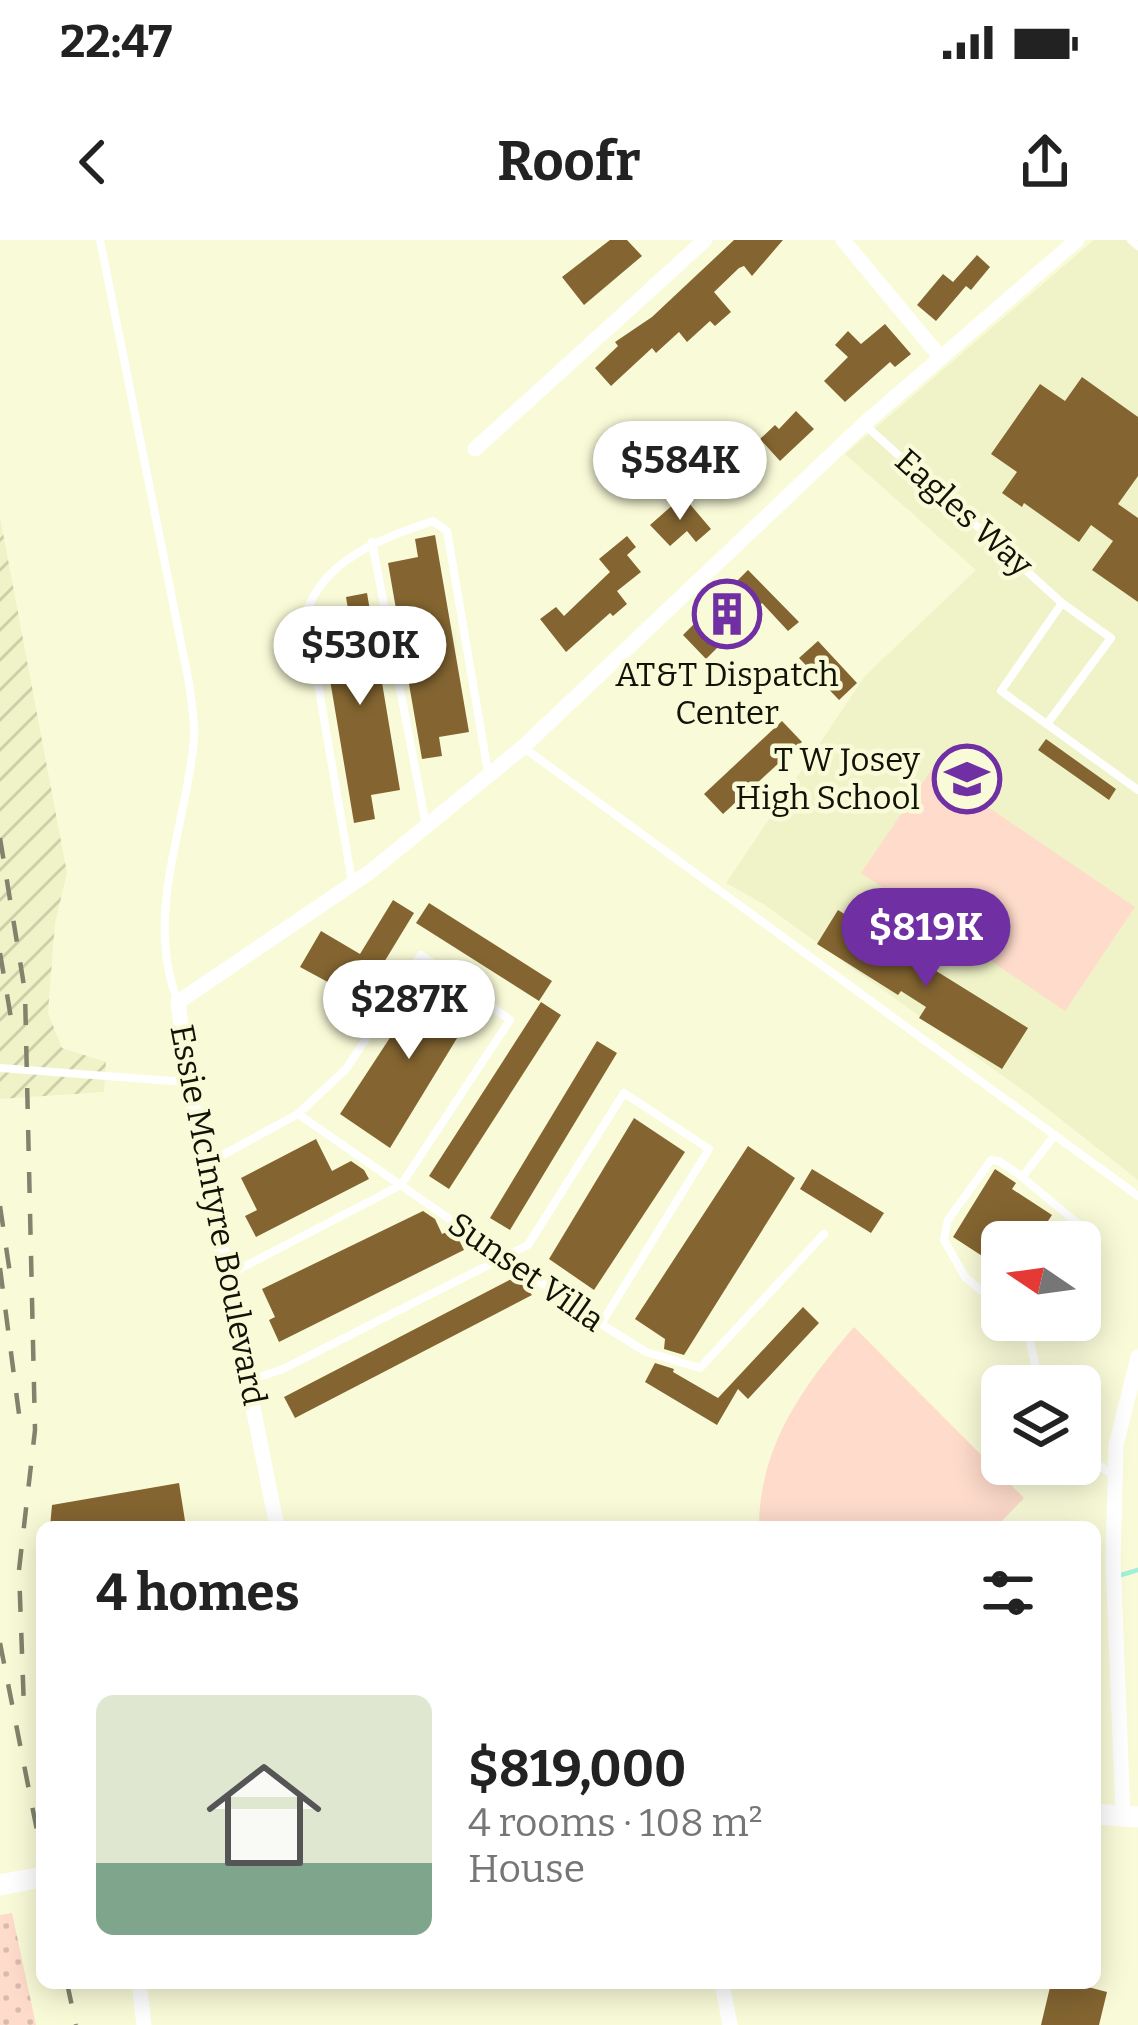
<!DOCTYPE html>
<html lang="en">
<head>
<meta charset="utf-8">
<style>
  body { margin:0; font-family:Bitter,serif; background:#f6f6f6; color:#222; height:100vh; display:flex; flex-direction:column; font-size:45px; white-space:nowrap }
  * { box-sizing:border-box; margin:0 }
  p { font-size:39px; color:#767676 }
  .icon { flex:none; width:66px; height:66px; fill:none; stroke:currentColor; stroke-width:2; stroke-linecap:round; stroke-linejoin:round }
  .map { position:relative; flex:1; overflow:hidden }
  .details { position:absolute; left:36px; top:1281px; width:1065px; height:468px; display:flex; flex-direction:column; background:#fff; border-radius:18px; box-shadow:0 6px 30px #0003 }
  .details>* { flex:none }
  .needle { width:78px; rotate:283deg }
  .tools { position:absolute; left:981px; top:981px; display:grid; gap:24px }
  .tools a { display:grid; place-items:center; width:120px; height:120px; border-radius:18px; background:#fff; box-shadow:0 6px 30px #0003; font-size:60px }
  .price { position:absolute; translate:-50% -102px; padding:0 27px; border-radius:42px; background:#fff; color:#222; font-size:39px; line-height:78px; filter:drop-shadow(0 3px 6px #0008) }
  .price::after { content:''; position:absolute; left:50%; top:72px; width:36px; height:27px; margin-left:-18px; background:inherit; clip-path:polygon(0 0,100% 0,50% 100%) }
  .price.on { background:#7030a4; color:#fff }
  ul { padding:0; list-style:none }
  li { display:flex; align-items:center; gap:36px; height:300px; padding:0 60px }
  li+li { border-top:3px solid #e0e0e0 }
  li span { display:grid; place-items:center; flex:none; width:336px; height:240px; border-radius:18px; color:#555 }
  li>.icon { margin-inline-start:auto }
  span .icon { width:144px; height:144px; fill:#fffc; stroke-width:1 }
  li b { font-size:51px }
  h2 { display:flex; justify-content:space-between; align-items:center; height:144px; padding:0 60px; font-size:51px }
  .status { display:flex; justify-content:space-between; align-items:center; height:84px; padding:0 60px; background:#fff; direction:ltr }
  .status svg { height:33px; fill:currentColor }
  header { display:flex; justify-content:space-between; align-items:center; height:156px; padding:0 60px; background:#fff; font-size:54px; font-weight:700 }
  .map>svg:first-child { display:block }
  .built { fill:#f0f3c7 }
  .industrial { fill:url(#industrial-furrows) }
  .grass { fill:#fedbcb }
  .park { fill:url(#park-dots) }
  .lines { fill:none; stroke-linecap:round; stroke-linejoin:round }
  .stream { stroke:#a2eedb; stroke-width:4.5 }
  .building { fill:#846531 }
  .service { stroke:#fff; stroke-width:8 }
  .minor { stroke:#fff; stroke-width:15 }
  .tertiary { stroke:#fff; stroke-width:21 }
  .rail { stroke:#82836c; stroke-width:4.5; stroke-dasharray:21 21; stroke-linecap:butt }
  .labels { text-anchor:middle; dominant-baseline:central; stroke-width:9; stroke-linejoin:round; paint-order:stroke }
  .street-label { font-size:33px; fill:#121307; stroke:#f9fbd8 }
  .poi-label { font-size:33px; fill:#121307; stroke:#f9fbd8 }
</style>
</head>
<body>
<div class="status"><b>22:47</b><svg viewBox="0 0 49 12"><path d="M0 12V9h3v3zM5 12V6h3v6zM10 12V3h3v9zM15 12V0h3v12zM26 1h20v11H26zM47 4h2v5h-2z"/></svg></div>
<header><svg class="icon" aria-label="back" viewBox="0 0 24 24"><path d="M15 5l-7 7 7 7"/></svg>Roofr<svg class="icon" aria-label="share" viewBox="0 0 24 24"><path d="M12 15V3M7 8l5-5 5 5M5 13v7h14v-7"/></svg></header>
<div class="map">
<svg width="1138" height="1785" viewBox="0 0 1138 1785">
  <defs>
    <pattern id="industrial-furrows" width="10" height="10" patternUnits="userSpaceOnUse" patternTransform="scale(3)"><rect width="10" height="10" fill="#f0f3c7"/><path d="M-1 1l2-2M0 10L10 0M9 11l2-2" fill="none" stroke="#cdcfa9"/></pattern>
    <pattern id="park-dots" width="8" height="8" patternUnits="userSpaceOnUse" patternTransform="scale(3)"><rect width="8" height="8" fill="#fedbcb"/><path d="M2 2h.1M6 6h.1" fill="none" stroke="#d9bbad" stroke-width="1.8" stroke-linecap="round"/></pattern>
  </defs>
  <rect width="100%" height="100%" fill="#f9fbd8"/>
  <path class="built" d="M1094,0H1138V940L1031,856L762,663L726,643L865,436L976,330L845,214Z"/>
  <path class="industrial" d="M0,277L67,633L55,683L48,773L62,808L106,822L104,852L0,859Z"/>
  <g class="grass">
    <path d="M932,529L1135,667L1065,771L861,633Z"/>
    <path d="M854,1087L1024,1258L996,1287H759C759,1206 803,1146 854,1087Z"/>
  </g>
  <path class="park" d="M12,1673L36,1785H0V1675Z"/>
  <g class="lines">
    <path class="stream" d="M1118,1336L1138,1330"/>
  </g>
  <g class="building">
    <path d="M610,0H627L642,16L584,65L562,37Z"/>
    <path d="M734,0H783L752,36L744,26L739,28L714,52L731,72L715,86L710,81L687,102L679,92L656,113L652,108L611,146L595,128L618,106L615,102L652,77Z"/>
    <path d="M977,15L990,27L971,50L966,46L936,81L917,65L943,34L953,42Z"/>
    <path d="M885,84L911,114L895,127L890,122L845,162L824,141L848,117L835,105L848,91L861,104Z"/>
    <path d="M1082,137L1138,177V236L1118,264L1138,278V362L1092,330L1113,301L1091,285L1079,302L1024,263L1022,267L1002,253L1017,232L991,214L1040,144L1065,161Z"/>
    <path d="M796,171L814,189L780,221L760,199L775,185L779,189Z"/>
    <path d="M683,256L711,289L696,302L687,291L670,306L650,285Z"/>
    <path d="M435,295L469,492L439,497L442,516L422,519L388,323L418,317L415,299Z"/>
    <path d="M627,296L636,307L627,315L641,332L617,351L627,364L613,376L610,373L566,412L540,379L556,367L564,376L610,332L599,319Z"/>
    <path d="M748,330L799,382L788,391L762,363L706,419L683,395Z"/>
    <path d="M367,353L400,550L371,555L375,579L354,583L321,386L350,381L346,357Z"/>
    <path d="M818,401L857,443L839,460L799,418Z"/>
    <path d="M782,481L802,502L723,574L704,554Z"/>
    <path d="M1046,499L1116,549L1109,560L1038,510Z"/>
    <path d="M393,660L414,673L361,760L300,727L321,691L360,714Z"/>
    <path d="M429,663L552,741L539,761L416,683Z"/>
    <path d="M838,670L1028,788L1002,829L919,778L926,767L901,751L898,755L817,704Z"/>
    <path d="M431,735L476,767L390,908L340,874Z"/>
    <path d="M541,762L561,775L449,949L429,936Z"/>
    <path d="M597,801L617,813L510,990L490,978Z"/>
    <path d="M634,878L685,912L594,1050L549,1019Z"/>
    <path d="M316,899L332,931L351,921L364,930L369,939L256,997L245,976L257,970L241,938Z"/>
    <path d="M748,906L795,938L684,1115L664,1109L665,1099L635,1079Z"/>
    <path d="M812,929L884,973L871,993L800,949Z"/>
    <path d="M995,929L1016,943L1012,949L1052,975L1034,1002H1002V1016L996,1025L953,997Z"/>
    <path d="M423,971L435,979L442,994L451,990L456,994L464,1010L279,1102L269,1080L275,1077L262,1049Z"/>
    <path d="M517,1036L532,1055L295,1178L284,1157Z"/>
    <path d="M803,1067L819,1083L748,1159L738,1149L717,1185L645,1142L655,1123L674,1129L673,1132L718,1158Z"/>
    <path d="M179,1243L186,1287H50L52,1265Z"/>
    <path d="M1051,1743H1089L1088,1747L1107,1752L1099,1785H1041Z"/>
  </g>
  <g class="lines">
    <g class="service">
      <path d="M100,0L189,443C191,461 195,480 194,498C187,587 143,674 178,762"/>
      <path d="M1131,0L1138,6"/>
      <path d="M865,185L1062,363L1111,398L1047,484"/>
      <path d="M372,302L426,585"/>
      <path d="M1062,363L1001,451L1138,550"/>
      <path d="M524,508L1138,956"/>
      <path d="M352,642L306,374C323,319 383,298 433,281L447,291L488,532"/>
      <path d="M0,828L186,842"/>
      <path d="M206,924L298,874L601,1084L646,1112L700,1128L824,994"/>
      <path d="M1022,937L1094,997"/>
      <path d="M228,1035L401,945L510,780L421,715L346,829L298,874"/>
      <path d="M1002,1068L965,1037L944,1000L948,980L991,920L999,921L1022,937L1055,895"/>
      <path d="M1016,1080L1027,1089L1040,1146"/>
      <path d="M250,1140L283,1129L528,1005L624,853L709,909L601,1084"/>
      <path d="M1080,1210L1112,1235"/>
    </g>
    <g class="minor">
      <path d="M843,0L941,118"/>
      <path d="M475,209L705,0"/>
      <path d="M277,1287L188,842L178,762L370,632L522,508L864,184L1077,0"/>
      <path d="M1123,1576L1113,1319L1116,1205L1138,1117"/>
      <path d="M139,1743L144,1785"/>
      <path d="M722,1743L730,1785"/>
    </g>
    <g class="tertiary">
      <path d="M1095,1574L1138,1577"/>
      <path d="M0,1645L42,1637"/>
    </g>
    <g class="rail">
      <path d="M0,598L25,752L35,1190L19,1330L24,1469"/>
      <path d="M0,713L12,784"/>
      <path d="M0,966L12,1047"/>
      <path d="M0,1028L19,1174"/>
      <path d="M0,1403L42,1616"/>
      <path d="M67,1743L76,1785"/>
    </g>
  </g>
  <defs>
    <symbol id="building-ring" viewBox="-11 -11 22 22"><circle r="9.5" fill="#f9fbd8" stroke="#7030a4" stroke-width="1.5"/><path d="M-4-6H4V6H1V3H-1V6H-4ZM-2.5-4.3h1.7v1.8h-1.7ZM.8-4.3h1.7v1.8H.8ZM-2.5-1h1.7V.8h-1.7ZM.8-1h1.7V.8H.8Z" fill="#7030a4"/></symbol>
    <symbol id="school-ring" viewBox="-11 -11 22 22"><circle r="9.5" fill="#f9fbd8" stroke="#7030a4" stroke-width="1.5"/><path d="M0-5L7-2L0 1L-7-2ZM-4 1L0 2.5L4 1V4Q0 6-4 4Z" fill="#7030a4"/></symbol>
  </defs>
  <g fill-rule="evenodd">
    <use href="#building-ring" x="689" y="336" width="76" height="76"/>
    <use href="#school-ring" x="929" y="501" width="76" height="76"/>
  </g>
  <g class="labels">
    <g class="street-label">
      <text transform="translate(964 273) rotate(42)">Eagles Way</text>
      <text transform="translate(218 975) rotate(79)">Essie McIntyre Boulevard</text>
      <text transform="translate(526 1032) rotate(35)">Sunset Villa</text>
    </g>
    <g class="poi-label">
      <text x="727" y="435">AT&amp;T Dispatch<tspan x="727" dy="38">Center</tspan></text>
      <text x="920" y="520" text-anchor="end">T W Josey<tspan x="920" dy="38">High School</tspan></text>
    </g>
  </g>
</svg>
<div class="tools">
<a><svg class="needle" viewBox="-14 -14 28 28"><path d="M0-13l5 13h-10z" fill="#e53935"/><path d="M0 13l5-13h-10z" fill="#767676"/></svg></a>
<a><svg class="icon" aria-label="layers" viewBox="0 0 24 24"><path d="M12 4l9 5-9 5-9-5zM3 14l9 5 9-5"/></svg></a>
</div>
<b class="price" style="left:680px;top:283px">$584K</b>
<b class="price" style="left:360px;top:468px">$530K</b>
<b class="price on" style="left:926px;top:750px">$819K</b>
<b class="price" style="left:409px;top:822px">$287K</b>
<section class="details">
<h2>4 homes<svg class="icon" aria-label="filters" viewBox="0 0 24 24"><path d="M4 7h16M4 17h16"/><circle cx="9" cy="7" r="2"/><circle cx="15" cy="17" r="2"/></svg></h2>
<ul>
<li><span style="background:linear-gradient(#dfe7d0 70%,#7fa58c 0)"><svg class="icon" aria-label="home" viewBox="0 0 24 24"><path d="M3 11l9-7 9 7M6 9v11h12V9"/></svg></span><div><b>$819,000</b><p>4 rooms · 108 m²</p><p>House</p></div></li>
</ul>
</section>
</div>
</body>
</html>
